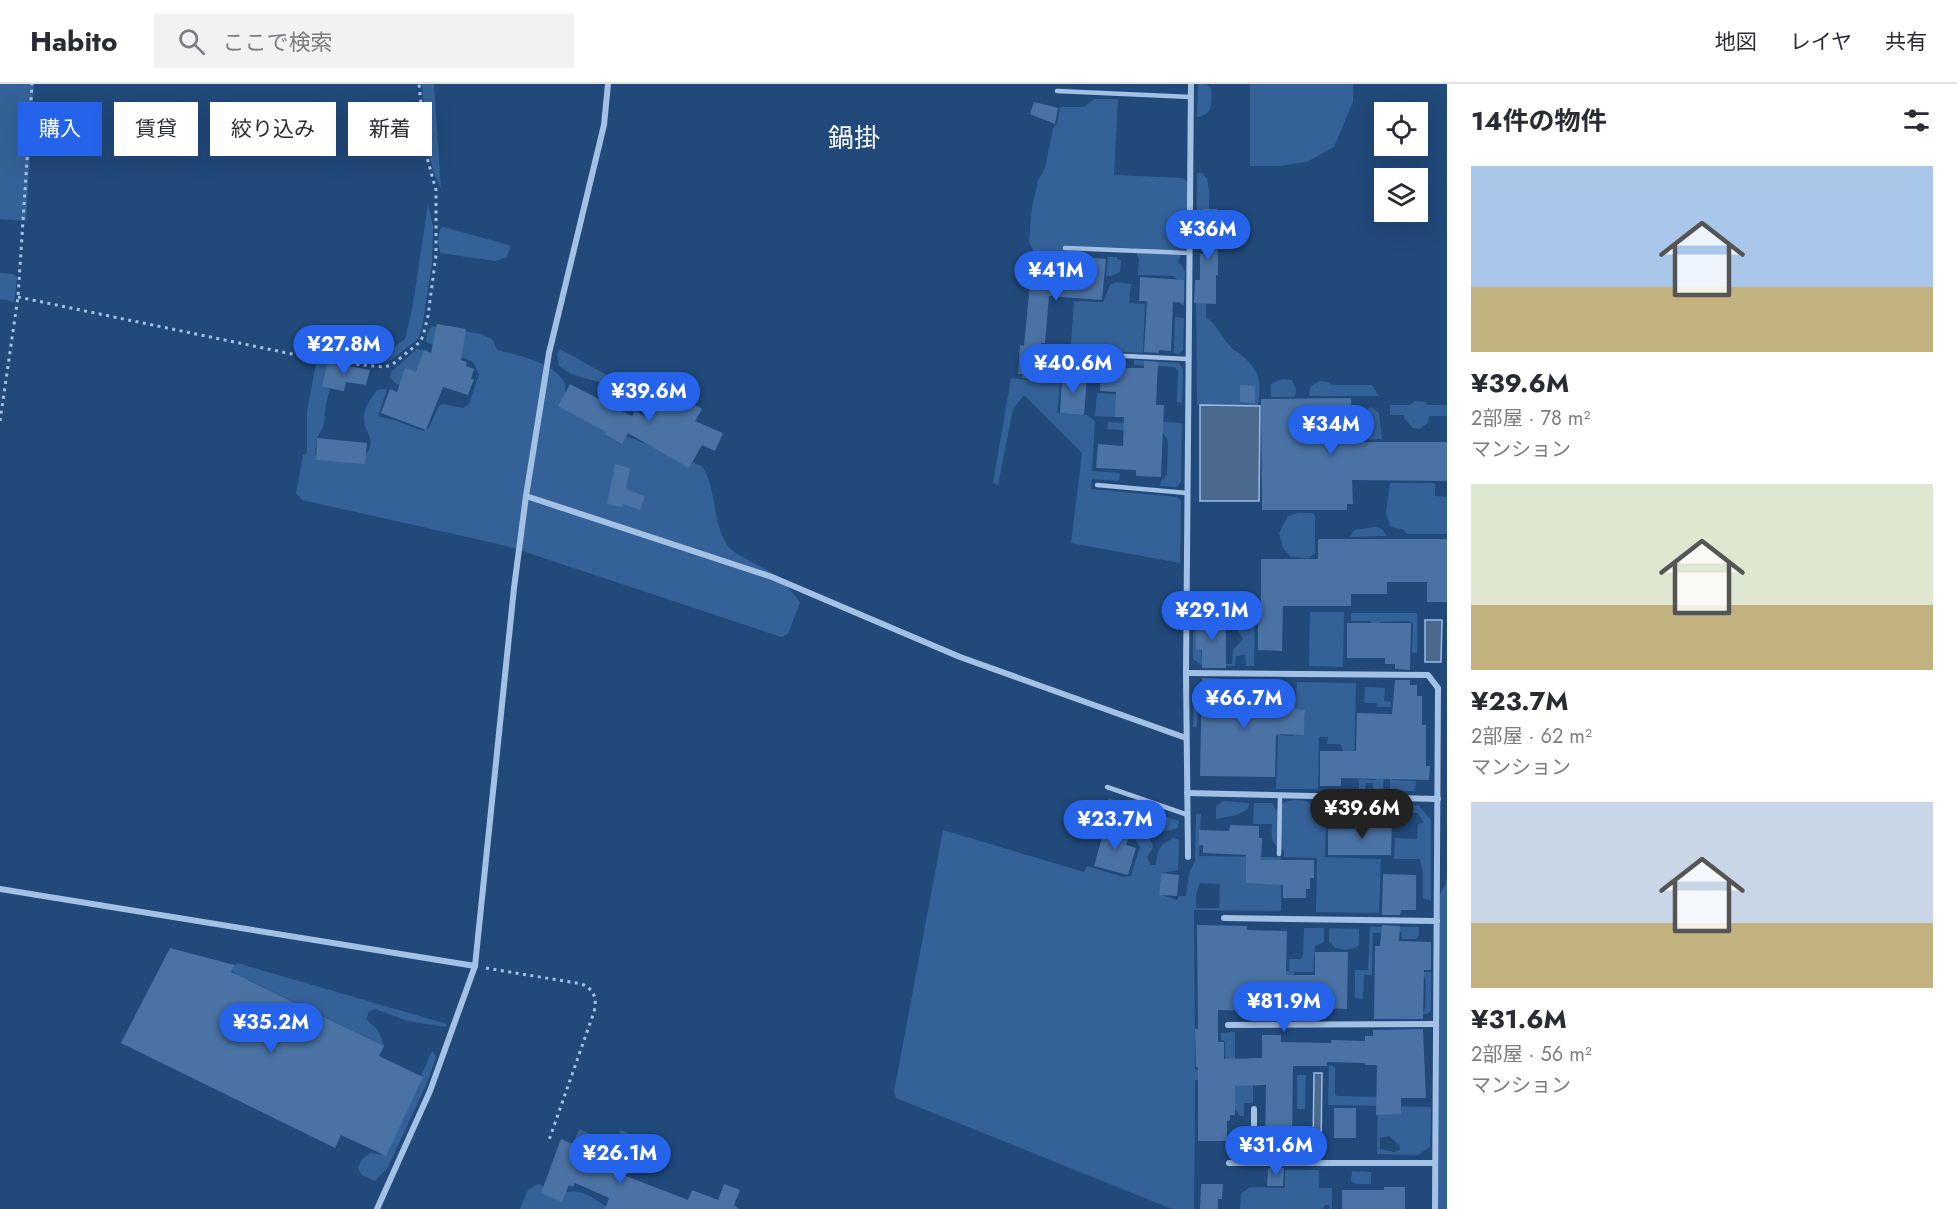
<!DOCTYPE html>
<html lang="ja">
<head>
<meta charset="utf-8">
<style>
  body { margin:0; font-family:Jost,"Noto Sans JP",sans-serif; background:#f2f2f3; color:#2b2b33; height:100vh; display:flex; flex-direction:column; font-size:22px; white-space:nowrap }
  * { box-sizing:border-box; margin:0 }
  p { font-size:20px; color:#7c7c81 }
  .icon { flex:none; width:33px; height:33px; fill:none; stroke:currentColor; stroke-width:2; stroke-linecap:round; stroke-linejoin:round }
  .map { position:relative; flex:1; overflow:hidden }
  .panel { display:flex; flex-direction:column; background:#fff; width:510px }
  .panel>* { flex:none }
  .top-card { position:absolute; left:18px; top:18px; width:570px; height:54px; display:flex; gap:12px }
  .controls { position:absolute; left:1374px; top:18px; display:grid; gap:12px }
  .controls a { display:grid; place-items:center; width:54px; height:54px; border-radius:0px; background:#fff; box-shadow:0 6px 24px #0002; font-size:30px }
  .price { position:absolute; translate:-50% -51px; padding:0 14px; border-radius:21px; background:#2563eb; color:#fff; font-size:20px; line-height:39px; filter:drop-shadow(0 2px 3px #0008) }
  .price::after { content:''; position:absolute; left:50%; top:36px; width:18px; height:14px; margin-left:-9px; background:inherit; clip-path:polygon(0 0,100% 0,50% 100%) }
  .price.on { background:#222; color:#fff }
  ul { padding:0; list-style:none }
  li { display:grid; align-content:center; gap:12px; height:318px; padding:0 24px }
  li span { display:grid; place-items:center; height:186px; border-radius:0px; color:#555 }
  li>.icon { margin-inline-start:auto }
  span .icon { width:108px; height:108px; fill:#fffc; stroke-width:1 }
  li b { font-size:26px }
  h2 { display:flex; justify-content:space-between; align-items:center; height:72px; padding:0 24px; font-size:26px }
  .tag { padding:0 21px; border-radius:0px; background:#fff; box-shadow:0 6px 24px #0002; font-size:21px; line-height:54px }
  .tag.on { background:#2563eb; color:#fff }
  header { display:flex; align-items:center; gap:36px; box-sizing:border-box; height:84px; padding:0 30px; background:#fff; border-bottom:2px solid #e1e1e2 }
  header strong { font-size:28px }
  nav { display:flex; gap:33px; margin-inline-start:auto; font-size:21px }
  .search { width:420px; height:54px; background:#f2f2f3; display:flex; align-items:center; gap:15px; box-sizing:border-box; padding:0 21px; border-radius:0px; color:#7c7c81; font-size:22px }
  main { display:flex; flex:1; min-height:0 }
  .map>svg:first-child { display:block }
  .green { fill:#346298; fill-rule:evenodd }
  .water { fill:#4b688d; stroke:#97bce7; stroke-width:1.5 }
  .building { fill:#4a72a4 }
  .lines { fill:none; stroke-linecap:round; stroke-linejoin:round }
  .path { stroke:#a3c1e5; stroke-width:3; stroke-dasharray:3 4.5; stroke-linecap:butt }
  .service { stroke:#a3c1e5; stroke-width:4.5 }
  .minor { stroke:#a3c1e5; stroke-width:6 }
  .labels { text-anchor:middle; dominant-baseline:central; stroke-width:6; stroke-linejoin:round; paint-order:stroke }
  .quarter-label { font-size:26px; fill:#fff; stroke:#21497a }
</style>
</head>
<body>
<header>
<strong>Habito</strong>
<div class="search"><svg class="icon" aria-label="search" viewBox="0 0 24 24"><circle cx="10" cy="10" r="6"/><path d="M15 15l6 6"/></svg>ここで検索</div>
<nav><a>地図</a><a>レイヤ</a><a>共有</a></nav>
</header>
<main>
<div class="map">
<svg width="1447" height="1125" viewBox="0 0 1447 1125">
  <rect width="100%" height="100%" fill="#21497a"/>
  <g class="green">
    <path d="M0,0H34L26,137L0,135Z"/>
    <path d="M422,0H434L441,105C425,74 425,34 422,0Z"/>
    <path d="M1198,0H1206L1211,4C1212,17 1213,32 1197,33Z"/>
    <path d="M1250,0H1353V18L1334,63L1307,78L1279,82H1250Z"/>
    <path d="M1094,15H1118L1114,91L1183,94L1188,99L1187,158L1178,177L1185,187L1184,221L1180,220L1181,198L1173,192L1138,191L1139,175L1134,164L1075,163C1062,173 1051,173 1035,171L1029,157L1032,123L1038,97L1045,84L1053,44L1057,40L1060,23H1084Z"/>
    <path d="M1197,89H1202L1207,95L1209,106V138L1206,144L1197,146Z"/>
    <path d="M428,120L433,143L432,179L422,244L418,255L391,276L385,279L374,278L405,255L413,220Z"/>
    <path d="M443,143L509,161L510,165L506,174L495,177L440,169L438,157L440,145Z"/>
    <path d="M1108,173H1117V175L1121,176L1120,188L1111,192H1106Z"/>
    <path d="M0,189L13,190L17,193L14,218L0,215Z"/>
    <path d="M1116,198L1131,200L1129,219L1145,220L1143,269L1077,266L1071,261L1074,217L1103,218L1110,201Z"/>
    <path d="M1196,208L1206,215V233C1217,241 1221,252 1230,262C1234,267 1240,269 1245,274C1261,290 1261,300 1258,321H1197Z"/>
    <path d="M1175,233L1184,234L1183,266L1179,270L1174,269Z"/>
    <path d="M432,242L482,250L493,256L497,266C516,271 557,279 565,300C566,306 564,314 564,320L616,351L631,354L702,382C717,406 712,437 727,461C733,471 760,481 770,488C782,495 791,507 800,518L788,550L781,553L507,462L302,416L296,409L303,371L307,370V327L316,280L327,278L322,303L330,305L326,320L324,341L317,354L315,370L320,372L362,375C364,372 369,367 370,363C373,353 364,345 364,336C363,324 371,314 377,306L387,305L378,332L394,336L423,347L429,344L439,322L443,320L463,324L469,320L479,290L473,278L426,258L427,250Z"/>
    <path d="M417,265L424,266L417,289L410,304L396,300L390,293L391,288Z"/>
    <path d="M560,265L637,308L631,312L599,298L571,290L559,282L557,271Z"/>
    <path d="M1062,274L1086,275L1085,283C1074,282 1069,283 1060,290L1058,298L1042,296V288L1054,289L1056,277Z"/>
    <path d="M1134,276L1179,279L1183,286L1182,319L1177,318L1178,287L1175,283L1134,281Z"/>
    <path d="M1011,294L1060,299L1057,329L1087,331L1095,338L1092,387L1120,389L1119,397L1092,395L1091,405L1177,413L1181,417L1180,479L1071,459L1082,369L1024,311L1013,325L998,401L993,399Z"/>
    <path d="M1282,295L1292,296L1296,305L1295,313H1271V300Z"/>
    <path d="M1319,297L1328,298L1331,301H1372L1379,312H1309L1310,303Z"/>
    <path d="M1097,309L1128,311L1116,326L1115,333L1095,332Z"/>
    <path d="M1415,317L1426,318L1427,321H1447V332H1429L1428,339L1419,345L1413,344L1404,334V331H1390V321H1410Z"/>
    <path d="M1371,323L1379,329L1382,355L1356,356V334Z"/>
    <path d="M1129,336L1182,339L1181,398L1177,403L1160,402L1161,396L1164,395L1167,390L1168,357L1164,350L1107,345L1108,338L1127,339Z"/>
    <path d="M1390,399H1435V412L1447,413V450H1407L1402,445L1391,443L1386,429Z"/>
    <path d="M1298,429H1313L1315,432V469L1309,474L1291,473L1283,464L1279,449L1288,432Z"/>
    <path d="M1376,443L1382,445L1387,452L1350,453L1354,446Z"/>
    <path d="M1193,528H1255L1254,582H1246L1245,571L1236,572L1235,582H1203L1193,575ZM1197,531L1224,532L1226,535L1232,537L1243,555L1233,566L1232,580L1202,579L1201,567L1196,565Z"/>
    <path d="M1310,528H1344L1343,583L1309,582Z"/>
    <path d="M1351,529H1417V569H1412L1413,540L1409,537L1380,538L1379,563L1373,540L1370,537H1351Z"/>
    <path d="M1204,596L1224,605L1233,604L1234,596L1267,597V602L1272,604V624H1269L1268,609L1255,608L1252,604H1243L1242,646L1202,601L1199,604L1197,643H1193L1194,604Z"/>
    <path d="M1277,597H1281L1280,651L1293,652L1294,651L1304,650L1305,626L1286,625L1290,615H1296L1297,598L1356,599L1354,689L1340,660H1327L1328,653H1319L1318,705H1276L1278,652L1268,651L1277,647Z"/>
    <path d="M1365,603L1385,604L1384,617L1391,618V623H1377V619H1364Z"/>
    <path d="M1392,659V696L1416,697L1415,707H1390V692H1384L1383,707H1373V699H1366L1365,706H1359V695L1375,696L1381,688Z"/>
    <path d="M1109,714L1179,737L1178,744L1162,748L1105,724Z"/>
    <path d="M1294,716L1307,717L1310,720H1345L1351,725L1349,741H1326L1325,773L1381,775L1379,829L1316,828L1317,774L1284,773V766C1271,763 1271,752 1272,740H1253L1254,719H1272L1276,727L1284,718Z"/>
    <path d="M1223,717L1249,719L1248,725L1237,731L1216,735V723Z"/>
    <path d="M1360,719L1418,721L1431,736V816L1423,815V789L1420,775H1394L1395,754L1417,755L1418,740L1424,739L1418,729L1395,728L1394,734L1360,733Z"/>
    <path d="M1196,730H1201L1199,772L1281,773V827L1194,826L1195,986H1225V957L1221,956V949L1235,948V986H1253V1019H1244V1032H1240L1236,1026H1229L1212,996H1195L1194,1125H1172L896,1014L894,1008L943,746L1084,788L1087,782L1123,793L1131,792L1140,763L1127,743L1114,739L1115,735C1133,742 1148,743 1153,763L1147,773L1150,781H1156C1157,766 1160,760 1174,754L1179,756L1178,786L1161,789L1159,810L1177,816L1179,812H1186L1189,789L1195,777ZM1200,799L1220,800L1219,824H1196V810Z"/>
    <path d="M1447,783V1125H1438L1439,812L1446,799Z"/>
    <path d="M1370,843H1419V851L1416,855H1402L1401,848L1373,849L1372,891H1364L1363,915L1355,914V886H1368Z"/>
    <path d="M1304,844H1324V858L1315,862L1313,888H1294V915L1281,887H1289V875H1301L1303,872Z"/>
    <path d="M1329,844L1359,845V861C1351,867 1345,866 1335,864L1329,857Z"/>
    <path d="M237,879L447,940L445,943L408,937L375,925L368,928L367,936L378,946L384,962L249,896L244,898L232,886Z"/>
    <path d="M1410,888H1431V926L1427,930H1406L1423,928L1425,925L1426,896L1424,893Z"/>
    <path d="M1258,900H1260V916L1282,918L1283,929L1280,932H1258Z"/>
    <path d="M432,967L436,973L427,999L388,1083L375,1097L362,1091L358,1084L361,1076L370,1069L386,1071Z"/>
    <path d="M1329,981L1335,983V1011L1338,1012L1383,1013V1022L1431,1023L1430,1063L1418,1071L1377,1070L1378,1022L1328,1021ZM1389,1052L1399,1061L1400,1066L1394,1068L1380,1065V1054Z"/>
    <path d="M1297,991H1306L1305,1025H1297Z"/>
    <path d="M579,1045L610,1058L613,1065L612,1074L574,1058Z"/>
    <path d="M619,1045L647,1058L641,1077L649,1081L643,1087L631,1081Z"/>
    <path d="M1285,1086H1319V1104H1332V1125H1329V1121H1325L1323,1125H1240L1241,1109L1251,1103L1285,1104Z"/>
    <path d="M1352,1087L1371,1088V1100H1356L1351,1097Z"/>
    <path d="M538,1100L559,1110C583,1101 592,1116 612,1125H520L528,1106Z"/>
  </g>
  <g class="water">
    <path d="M1200,321L1260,322L1259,417H1200Z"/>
    <path d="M1425,536H1442L1441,578H1425Z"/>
    <path d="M1314,989H1322L1321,1065H1313Z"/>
  </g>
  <g class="building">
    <path d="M1034,18L1058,24L1055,40L1030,30Z"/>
    <path d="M1203,125H1217L1218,191H1216V220L1194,219L1195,196H1200V170H1203Z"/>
    <path d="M1075,172L1106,175L1102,216L1049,212L1045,259H1041L1038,296L1022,294V290H1018L1020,261L1024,262L1032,178L1074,184Z"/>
    <path d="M1140,193L1184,196V219L1173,218L1171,267L1159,266V269L1144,268L1147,217H1139Z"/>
    <path d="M437,240L466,245L461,276L467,278L466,282L474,285L471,295H474L468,311L443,303L426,346L381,329L390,305L397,308L405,284L416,288L424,266L431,269Z"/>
    <path d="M1144,277L1158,278L1156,321H1164L1161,393L1136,392V386L1096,384L1098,360L1123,362L1124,333H1115L1116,308L1100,307L1101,284H1144Z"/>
    <path d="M327,278L370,286L366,301L346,298L344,307L322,303Z"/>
    <path d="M1062,292L1087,294L1084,331L1060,329Z"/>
    <path d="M570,300L632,332L635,327L646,333L663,302L702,325L695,337L723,349L715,367L702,361L689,384L628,349L622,360L605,350L606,348L558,322Z"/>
    <path d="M1240,301L1255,302V319L1240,318Z"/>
    <path d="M1351,314L1352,358H1447V397L1352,396L1353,420H1347V426H1262L1261,315Z"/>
    <path d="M317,354L367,359L365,380L316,376Z"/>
    <path d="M615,380L630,384L626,405L645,412L640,426L623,420L622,423L607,420Z"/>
    <path d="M1318,455H1447V518H1427V498H1387V510H1351V522H1283L1282,567L1258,566V536H1261V475H1318Z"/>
    <path d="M1196,533H1220L1221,537L1226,538V584H1202V566H1196Z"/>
    <path d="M1347,539H1411L1410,586L1395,585V580H1385V574H1347Z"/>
    <path d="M1202,594L1226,595L1227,605L1253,606L1254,610H1295V625L1305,626L1304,651L1276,650L1275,693L1200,692Z"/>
    <path d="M1395,596H1410V601H1417V612H1422V641H1426V682H1430L1429,696L1341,694V702H1320V667H1356L1357,629L1392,630Z"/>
    <path d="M1367,735L1392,736L1391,771H1328V745H1367Z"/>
    <path d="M1106,739L1125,744L1123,751L1129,753L1126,761L1136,764L1128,791L1094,782Z"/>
    <path d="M1230,741L1259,742V754H1262L1261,776H1314V794H1310V805H1306V814H1283V801L1246,799V771L1203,769V761H1199V746L1229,747Z"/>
    <path d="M1161,789L1179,791L1177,812L1159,811Z"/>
    <path d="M1383,790L1416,791V826H1401L1400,831H1382Z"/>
    <path d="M1197,841L1247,842V846L1287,847L1286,891H1315V868H1348L1347,925L1297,923V917L1249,916V927L1218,926V958H1224V975L1262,974V951H1281V958L1331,959V956L1365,957V952H1373V946L1423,945L1426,1014H1401V1030L1376,1031L1377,981H1365V979L1327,978V982H1293L1292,1054H1289L1288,1066H1284V1074H1268V1065H1265L1266,1001L1235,1002V1031H1230V1036L1227,1037V1057H1198V983H1196L1195,945H1198Z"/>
    <path d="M1382,841L1400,842L1399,857L1431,858V886H1424L1423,935H1374L1375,862H1380Z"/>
    <path d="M170,864L235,881L231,888L384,962L379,972L423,993L386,1072L341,1051L335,1064L121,959Z"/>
    <rect x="1334" y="1024" width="22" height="30"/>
    <path d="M561,1055L611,1077L608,1085L688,1116L692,1106L718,1116L724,1100L740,1106L734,1121L739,1125H605L609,1114L575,1099L573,1103L569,1101L562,1118L541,1109Z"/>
    <path d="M1268,1084H1284L1283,1102H1267Z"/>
    <path d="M1201,1100H1223L1222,1115H1218V1125H1200Z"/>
    <path d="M1384,1103H1405V1125H1342V1106H1384Z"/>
  </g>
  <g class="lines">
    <g class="path">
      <path d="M18,213L292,270L363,281L385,283L393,280L420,258L423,252L428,232L436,171V106L426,70L419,0"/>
      <path d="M0,337L18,213L32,0"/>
      <path d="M486,884L582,900C595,906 597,915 594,928L548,1059"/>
    </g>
    <g class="service">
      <path d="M1057,7L1191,13"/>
      <path d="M1065,164L1189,169"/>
      <path d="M1063,269L1188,275"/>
      <path d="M1097,401L1187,409"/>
      <path d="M1107,703L1188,731"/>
      <path d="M1279,770L1280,711"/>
    </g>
    <g class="minor">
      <path d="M526,412L772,493L960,573L1186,654"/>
      <path d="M1186,589L1428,591L1438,604L1435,1125"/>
      <path d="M1187,709L1438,715"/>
      <path d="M1188,773L1186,589L1191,0"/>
      <path d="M0,805L475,882"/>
      <path d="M1224,834L1437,837"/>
      <path d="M1228,941L1436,940"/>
      <path d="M1229,1079H1435"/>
      <path d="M1254,1079V1025"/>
      <path d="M377,1125L430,1007L475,882L514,504L526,412L549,269L604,41L608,0"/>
    </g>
  </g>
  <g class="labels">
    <g class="quarter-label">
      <text x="854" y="54">鍋掛</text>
    </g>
  </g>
</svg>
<div class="controls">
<a><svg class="icon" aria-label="locate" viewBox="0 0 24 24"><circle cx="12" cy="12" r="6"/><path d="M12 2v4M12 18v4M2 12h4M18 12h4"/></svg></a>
<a><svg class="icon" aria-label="layers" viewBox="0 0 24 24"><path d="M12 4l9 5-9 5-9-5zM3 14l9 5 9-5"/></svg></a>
</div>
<b class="price" style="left:1208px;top:177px">¥36M</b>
<b class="price" style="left:1056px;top:218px">¥41M</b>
<b class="price" style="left:344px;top:292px">¥27.8M</b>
<b class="price" style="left:1073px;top:311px">¥40.6M</b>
<b class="price" style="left:649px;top:339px">¥39.6M</b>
<b class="price" style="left:1331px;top:372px">¥34M</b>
<b class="price" style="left:1212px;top:558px">¥29.1M</b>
<b class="price" style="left:1244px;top:646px">¥66.7M</b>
<b class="price on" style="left:1362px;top:756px">¥39.6M</b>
<b class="price" style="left:1115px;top:767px">¥23.7M</b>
<b class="price" style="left:1284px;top:949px">¥81.9M</b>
<b class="price" style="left:271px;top:970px">¥35.2M</b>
<b class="price" style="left:1276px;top:1093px">¥31.6M</b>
<b class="price" style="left:620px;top:1101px">¥26.1M</b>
<div class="top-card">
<a class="tag on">購入</a>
<a class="tag">賃貸</a>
<a class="tag">絞り込み</a>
<a class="tag">新着</a>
</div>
</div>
<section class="panel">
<h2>14件の物件<svg class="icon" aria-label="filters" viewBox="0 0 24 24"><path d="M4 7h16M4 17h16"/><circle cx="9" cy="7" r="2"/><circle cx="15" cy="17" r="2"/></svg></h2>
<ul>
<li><span style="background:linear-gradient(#a9c7e8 65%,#c2b280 0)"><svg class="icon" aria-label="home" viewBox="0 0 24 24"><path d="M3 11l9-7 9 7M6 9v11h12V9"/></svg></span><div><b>¥39.6M</b><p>2部屋 · 78 m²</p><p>マンション</p></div></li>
<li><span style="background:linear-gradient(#dfe7d0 65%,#c2b280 0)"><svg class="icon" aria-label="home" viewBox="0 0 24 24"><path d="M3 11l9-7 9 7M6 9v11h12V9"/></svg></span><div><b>¥23.7M</b><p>2部屋 · 62 m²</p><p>マンション</p></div></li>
<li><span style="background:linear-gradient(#c9d6e8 65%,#c2b280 0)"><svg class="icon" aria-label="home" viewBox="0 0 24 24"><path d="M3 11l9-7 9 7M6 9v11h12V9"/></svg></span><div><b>¥31.6M</b><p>2部屋 · 56 m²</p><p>マンション</p></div></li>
</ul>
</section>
</main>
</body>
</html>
